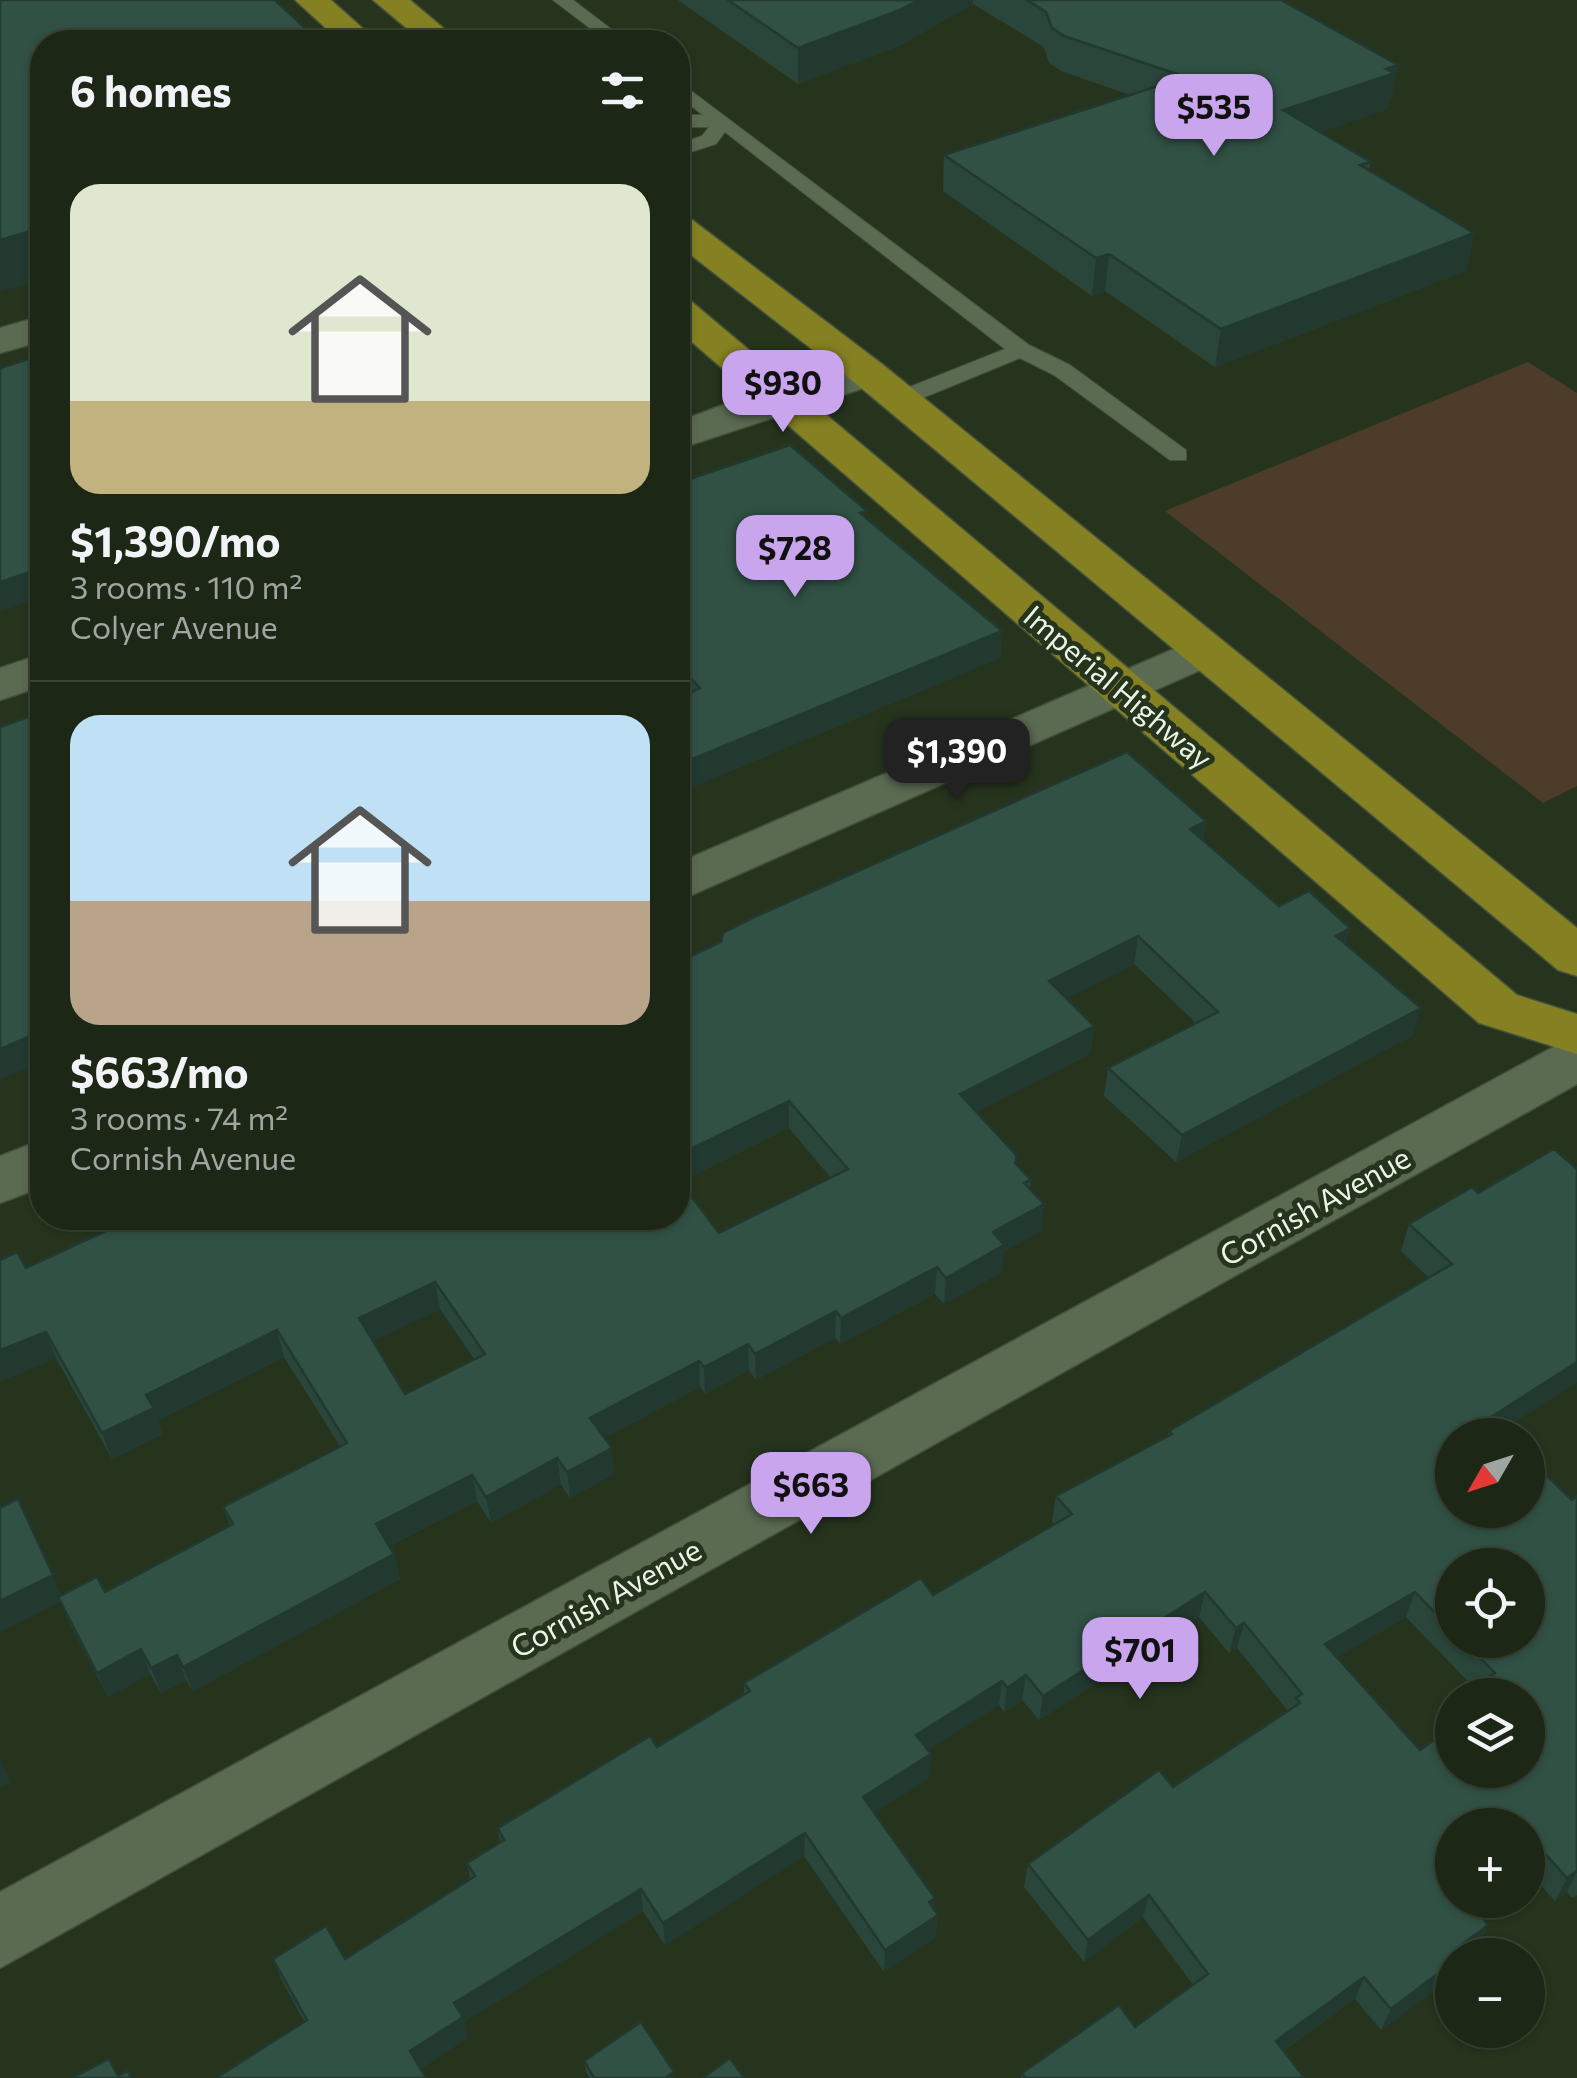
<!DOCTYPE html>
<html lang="en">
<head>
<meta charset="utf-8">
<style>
  body { margin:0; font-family:Commissioner,sans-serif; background:#293323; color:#f1f3f6; height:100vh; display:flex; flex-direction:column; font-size:38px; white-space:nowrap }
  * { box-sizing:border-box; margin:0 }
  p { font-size:32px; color:#a0a5a1 }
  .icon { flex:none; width:55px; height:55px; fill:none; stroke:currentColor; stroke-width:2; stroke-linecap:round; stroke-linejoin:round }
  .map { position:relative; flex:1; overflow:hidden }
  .panel { position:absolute; left:30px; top:30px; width:660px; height:1200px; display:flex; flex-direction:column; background:#1c2716; border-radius:40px; box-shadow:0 2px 8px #0004,0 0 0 2px #3a4435 }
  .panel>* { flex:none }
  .needle { width:65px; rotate:231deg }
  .tools { position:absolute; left:1435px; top:1418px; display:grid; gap:20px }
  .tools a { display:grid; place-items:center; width:110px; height:110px; border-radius:50%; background:#1c2716; box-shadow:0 2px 8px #0004,0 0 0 2px #3a4435; font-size:50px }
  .price { position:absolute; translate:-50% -85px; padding:0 22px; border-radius:20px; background:#c9a5ee; color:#111; font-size:32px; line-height:65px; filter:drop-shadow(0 2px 5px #0008) }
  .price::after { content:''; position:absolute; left:50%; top:60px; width:30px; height:22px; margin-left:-15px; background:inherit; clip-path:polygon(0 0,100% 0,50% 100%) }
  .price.on { background:#222; color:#fff }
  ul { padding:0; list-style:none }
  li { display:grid; align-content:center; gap:20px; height:530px; padding:0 40px }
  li+li { border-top:2px solid #3a4435 }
  li span { display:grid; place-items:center; height:310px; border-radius:30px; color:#555 }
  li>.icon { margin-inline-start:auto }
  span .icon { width:180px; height:180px; fill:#fffc; stroke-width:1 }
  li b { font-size:42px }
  h2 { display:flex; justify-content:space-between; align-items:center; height:120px; padding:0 40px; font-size:42px }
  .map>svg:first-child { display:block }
  .green { fill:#4e3c2b }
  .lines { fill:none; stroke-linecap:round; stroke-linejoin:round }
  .service-casing { stroke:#43503c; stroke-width:2 }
  .minor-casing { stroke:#43503c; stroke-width:3 }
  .primary-casing { stroke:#43503c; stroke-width:3 }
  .service { fill:#5b6b52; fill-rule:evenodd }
  .minor { fill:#5b6b52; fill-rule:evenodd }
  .primary { fill:#858123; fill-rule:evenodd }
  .wall { fill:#2a463b; fill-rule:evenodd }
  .shaded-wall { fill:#223930 }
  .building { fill:#315145; stroke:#223930; stroke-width:2.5; fill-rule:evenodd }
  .labels { text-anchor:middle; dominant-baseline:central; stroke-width:10; stroke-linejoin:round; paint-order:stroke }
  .street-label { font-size:30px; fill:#ebf5e6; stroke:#26341d }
</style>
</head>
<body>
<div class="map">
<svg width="1577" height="2078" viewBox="0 0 1577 2078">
  <rect width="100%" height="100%" fill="#26341d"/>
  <path class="green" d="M1528,362L1577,393V786L1543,803L1165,511Z"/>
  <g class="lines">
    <defs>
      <g id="service">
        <path d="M553,0H573L628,42H608Z"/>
        <path d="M678,81L1029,345L1070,365L1186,450V460H1170L1054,375L1020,358L908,404H892V394L1005,349L725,132L716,144L678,156V144L702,136L709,127H678V115H703L678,96Z"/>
      </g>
      <g id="minor">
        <path d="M42,316V341L0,353V328Z"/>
        <path d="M868,361L882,364L888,373L882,382L678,449V422L765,389Z"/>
        <path d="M1204,636L1221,641L1227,651L1221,661L678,901V863Z"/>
        <path d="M42,654V686L0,700V668Z"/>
        <path d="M1577,1039V1084L0,1968V1892L1557,1045Z"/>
        <path d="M42,1140V1187L0,1203V1156Z"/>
      </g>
      <g id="primary">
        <path d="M295,0H331L378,42H341Z"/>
        <path d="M373,0H410L460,42H423Z"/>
        <path d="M678,216L691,219L882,364L1577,928V976L1558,970L854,382L678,245Z"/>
        <path d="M678,298L692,302L1517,995L1577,1014V1054L1479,1023L678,330Z"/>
      </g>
    </defs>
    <use href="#service" class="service-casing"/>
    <use href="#minor" class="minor-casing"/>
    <use href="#primary" class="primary-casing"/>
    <use href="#service" class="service"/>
    <use href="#minor" class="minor"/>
    <use href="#primary" class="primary"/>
  </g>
  <g class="wall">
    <path d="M678,0H1281L1398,65L1391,100L1389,101L1388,109L1320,132L1371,162L1369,170L1474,233L1466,271L1215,367L1105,291L1092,296L943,191L944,155L1130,95L1061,71L1049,63L1044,47L973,4L899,46L798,84Z"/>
    <path d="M678,478H693L867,519L1002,631L1000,658L678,793V698L682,696L678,692Z"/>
    <path d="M1206,821L1203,840L1279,906L1350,928L1346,944L1413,1035L1176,1162L1104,1096L1108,1068L1196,1023L1134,964L1066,998L1094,1026L1090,1054L976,1112L1016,1164L1031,1180L1030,1189L1044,1204L1041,1231L1004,1251L1002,1272L944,1304L935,1294L840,1344L835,1338L756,1380L749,1370L705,1394L700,1387L604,1438L614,1474L570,1498L561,1484L491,1523L477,1501L389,1546L394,1554L400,1579L193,1691L186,1680L161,1693L150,1674L108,1697L69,1622L61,1602L62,1595L105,1592L230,1526L223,1507L340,1446L284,1357L158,1420L162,1434L112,1459L56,1358L0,1381V1260L26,1268L678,962ZM789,1128L831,1178L719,1233L679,1182ZM440,1309L474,1359L405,1394L373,1341Z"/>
    <path d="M1577,1169V1382L1500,1431L1572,1500L1577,1496V1895L1572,1898L1567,1892L1555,1901L1528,1871L1475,1910L1488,1925L1477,1947L1467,1955H1452V1977L1381,2030L1355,1999L1283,2051L1303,2076V2078H1021L1022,2073L1135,2027L1193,1985L1143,1917L1084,1962L1024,1887L1028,1864L1173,1787L1288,1711L1237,1648L1229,1653L1199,1617L1039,1720L1022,1700L1004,1712L999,1705L928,1750L931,1754L929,1778L874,1813L938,1915L935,1938L884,1972L804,1856L665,1945L643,1911L464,2022L468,2038L304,2021L282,1981L273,1959H345L470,1879L467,1863L500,1843L498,1828L657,1747L744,1695V1683L933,1595L1054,1524L1052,1521L1056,1496L1168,1436L1169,1431L1429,1278L1401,1251L1409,1224L1478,1193ZM1452,1565L1528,1640H1452ZM1406,1617L1481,1695H1528L1420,1750L1337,1657Z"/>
    <path d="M584,2061L675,2078H590L586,2072Z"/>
  </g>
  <g class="shaded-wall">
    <path d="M919,0H973V4L899,46L798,84V48Z"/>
    <path d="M1398,65L1391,100L1389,101L1388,109L1278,146L1283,110Z"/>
    <path d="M42,228V280L0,292V240Z"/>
    <path d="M1474,233L1466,271L1215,367L1221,329Z"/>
    <path d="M1109,254L1105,291L1092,296L1096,258Z"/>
    <path d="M42,568V597L0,612V582Z"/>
    <path d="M1002,631L1000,658L678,793V765Z"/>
    <path d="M1206,821L1201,849L1190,829Z"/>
    <path d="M1350,928L1344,955L1336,936Z"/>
    <path d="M1138,936L1134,964L1046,1009L1049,981Z"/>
    <path d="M1421,1008L1413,1035L1176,1162L1182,1135Z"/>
    <path d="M1094,1026L1090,1054L958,1122L960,1094Z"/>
    <path d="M42,1031V1062L0,1080V1049Z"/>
    <path d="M789,1101V1128L678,1182V1155Z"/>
    <path d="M1044,1204L1041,1231L1004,1251L1002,1272L944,1304L946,1278L993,1232Z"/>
    <path d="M937,1267L935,1294L840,1344L841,1318Z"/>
    <path d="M435,1282L440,1309L365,1345L359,1318Z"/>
    <path d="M836,1311L835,1338L756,1380L755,1354Z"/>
    <path d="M277,1330L284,1357L158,1420L162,1434L112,1459L102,1433L146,1395Z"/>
    <path d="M46,1332L56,1358L0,1381V1350Z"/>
    <path d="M748,1344L749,1370L705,1394L704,1367Z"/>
    <path d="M699,1361L700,1387L593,1444L590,1418Z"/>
    <path d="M1577,1362V1382L1494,1435L1488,1419Z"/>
    <path d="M612,1448L614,1474L570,1498L567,1472Z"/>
    <path d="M557,1458L561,1484L491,1523L486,1497Z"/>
    <path d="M472,1475L477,1501L382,1549L376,1524Z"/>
    <path d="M394,1554L400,1579L193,1691L183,1667Z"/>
    <path d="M53,1575L64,1600L0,1632V1601Z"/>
    <path d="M1205,1592L1199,1617L1039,1720L1043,1696Z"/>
    <path d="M1415,1592L1406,1617L1317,1669L1325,1644Z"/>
    <path d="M1244,1623L1237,1648L1229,1653L1236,1628Z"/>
    <path d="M141,1649L150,1674L108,1697L97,1673Z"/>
    <path d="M177,1655L186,1680L161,1693L151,1668Z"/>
    <path d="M1026,1675L1022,1700L1004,1712L1007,1688Z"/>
    <path d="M1002,1681L999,1705L914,1759L916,1735Z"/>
    <path d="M931,1754L929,1778L862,1821L863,1797Z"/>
    <path d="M0,1757L11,1783L0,1788Z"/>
    <path d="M805,1833L804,1856L665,1945L663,1923Z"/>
    <path d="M1540,1848L1528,1871V1872V1858Z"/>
    <path d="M1577,1871L1567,1892L1555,1901L1567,1878Z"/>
    <path d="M641,1889L643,1911L464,2022L468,2038L417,2072L410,2051L454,2003Z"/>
    <path d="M1149,1895L1143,1917L1084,1962L1088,1940Z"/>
    <path d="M935,1898L933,1919L938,1915L935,1938L884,1972L885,1950L929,1902Z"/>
    <path d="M1470,1900H1489L1457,1924L1468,1901Z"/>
    <path d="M1488,1925L1477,1947L1467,1955H1458L1464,1943Z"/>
    <path d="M1452,1963V1977L1381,2030L1391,2009Z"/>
    <path d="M1364,1977L1355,1999L1267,2062L1276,2041Z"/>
  </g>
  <g class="building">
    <path d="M0,0H275L320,42H42V228L0,240Z"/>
    <path d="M728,0H919L900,10L798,48Z"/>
    <path d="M1027,0H1281L1398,65L1386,69L1395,73L1283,110L1371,162L1360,165L1474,233L1221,329L1109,254L1096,258L944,155L1186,77L1064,36L1052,28L1046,12Z"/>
    <path d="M42,355V568L0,582V368Z"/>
    <path d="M790,445L867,511L860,513L1002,631L678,765V698L700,688L678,665V478L689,474L693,478Z"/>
    <path d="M42,712V1031L0,1049V727Z"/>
    <path d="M1127,752L1206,821L1190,829L1279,906L1309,891L1350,928L1336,936L1421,1008L1182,1135L1108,1068L1218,1012L1138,936L1049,981L1094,1026L960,1094L1017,1156L1015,1163L1031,1180L1024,1183L1044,1204L993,1232L1004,1245L946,1278L937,1267L841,1318L836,1311L755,1354L748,1344L704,1367L699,1361L590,1418L612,1448L567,1472L557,1458L486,1497L472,1475L376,1524L394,1554L183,1667L177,1655L151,1668L141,1649L97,1673L58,1597L97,1577L105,1592L233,1524L223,1507L347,1443L277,1330L146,1395L154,1408L102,1433L46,1332L0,1350V1260L17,1252L26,1268L134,1218H678V1179L719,1233L848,1169L789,1101L678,1155V962L721,942L723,933L759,915ZM435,1282L485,1354L405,1394L359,1318Z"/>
    <path d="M1554,1149L1577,1169V1362L1488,1419L1504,1435H1452V1510H1528V1457L1572,1500L1577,1496V1871L1567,1878L1540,1848L1528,1858V1825H1452V1900H1470L1468,1901L1488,1925L1464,1943L1470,1950L1463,1955H1452V1963L1391,2009L1364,1977L1276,2041L1303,2076L1301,2078H1025L1022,2073L1119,2005L1135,2027L1208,1974L1149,1895L1088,1940L1028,1864L1159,1770L1173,1787L1300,1703L1296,1698L1302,1694L1244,1623L1236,1628L1205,1592L1043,1696L1026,1675L1007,1688L1002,1681L916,1735L931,1754L863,1797L935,1898L929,1902L938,1915L885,1950L805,1833L663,1923L641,1889L454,2003L463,2017L410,2051L426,2078H216L307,2020L273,1959L326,1926L345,1959L475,1876L467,1863L504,1840L498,1828L650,1736L657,1747L750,1691L744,1683L921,1578L933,1595L1072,1514L1056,1496L1172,1434L1169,1431L1452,1264L1409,1224L1472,1187L1478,1193ZM1452,1565H1528V1640H1463L1495,1673L1489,1677L1503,1693L1500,1695H1528V1770H1452V1728L1420,1750L1325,1644L1415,1592L1452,1630Z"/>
    <path d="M18,1499L53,1575L0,1601V1508Z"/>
    <path d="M641,2022L674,2072L665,2078H594L584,2061Z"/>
    <path d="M730,2058L744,2078H703Z"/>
    <path d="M109,2059L118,2076L128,2071L131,2078H72Z"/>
  </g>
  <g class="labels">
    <g class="street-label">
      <text transform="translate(1119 686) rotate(40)">Imperial Highway</text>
      <text transform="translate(1314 1205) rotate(-29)">Cornish Avenue</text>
      <text transform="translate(605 1597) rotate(-29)">Cornish Avenue</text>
    </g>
  </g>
</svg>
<div class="tools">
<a><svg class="needle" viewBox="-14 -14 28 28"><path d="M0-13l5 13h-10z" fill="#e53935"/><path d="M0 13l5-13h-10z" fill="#a0a5a1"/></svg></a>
<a><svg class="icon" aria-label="locate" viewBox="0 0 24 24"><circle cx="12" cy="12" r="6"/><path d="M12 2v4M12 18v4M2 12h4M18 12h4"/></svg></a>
<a><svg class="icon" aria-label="layers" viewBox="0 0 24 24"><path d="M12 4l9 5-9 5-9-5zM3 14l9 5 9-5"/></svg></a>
<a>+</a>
<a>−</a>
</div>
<b class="price" style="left:1214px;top:159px">$535</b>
<b class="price" style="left:783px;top:435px">$930</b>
<b class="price" style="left:795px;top:600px">$728</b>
<b class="price on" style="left:957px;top:803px">$1,390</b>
<b class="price" style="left:811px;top:1537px">$663</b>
<b class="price" style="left:1140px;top:1702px">$701</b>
<section class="panel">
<h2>6 homes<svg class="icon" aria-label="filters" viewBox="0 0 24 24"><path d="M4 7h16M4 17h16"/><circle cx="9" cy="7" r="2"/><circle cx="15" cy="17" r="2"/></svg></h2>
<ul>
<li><span style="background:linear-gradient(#dfe7d0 70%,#c2b280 0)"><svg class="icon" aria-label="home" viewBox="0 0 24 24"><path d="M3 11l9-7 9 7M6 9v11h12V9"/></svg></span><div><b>$1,390/mo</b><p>3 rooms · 110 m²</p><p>Colyer Avenue</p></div></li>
<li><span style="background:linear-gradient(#bfe0f5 60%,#b9a48a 0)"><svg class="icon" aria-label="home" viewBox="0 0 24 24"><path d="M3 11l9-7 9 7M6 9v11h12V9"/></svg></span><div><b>$663/mo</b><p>3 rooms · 74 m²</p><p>Cornish Avenue</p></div></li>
</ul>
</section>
</div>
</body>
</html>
